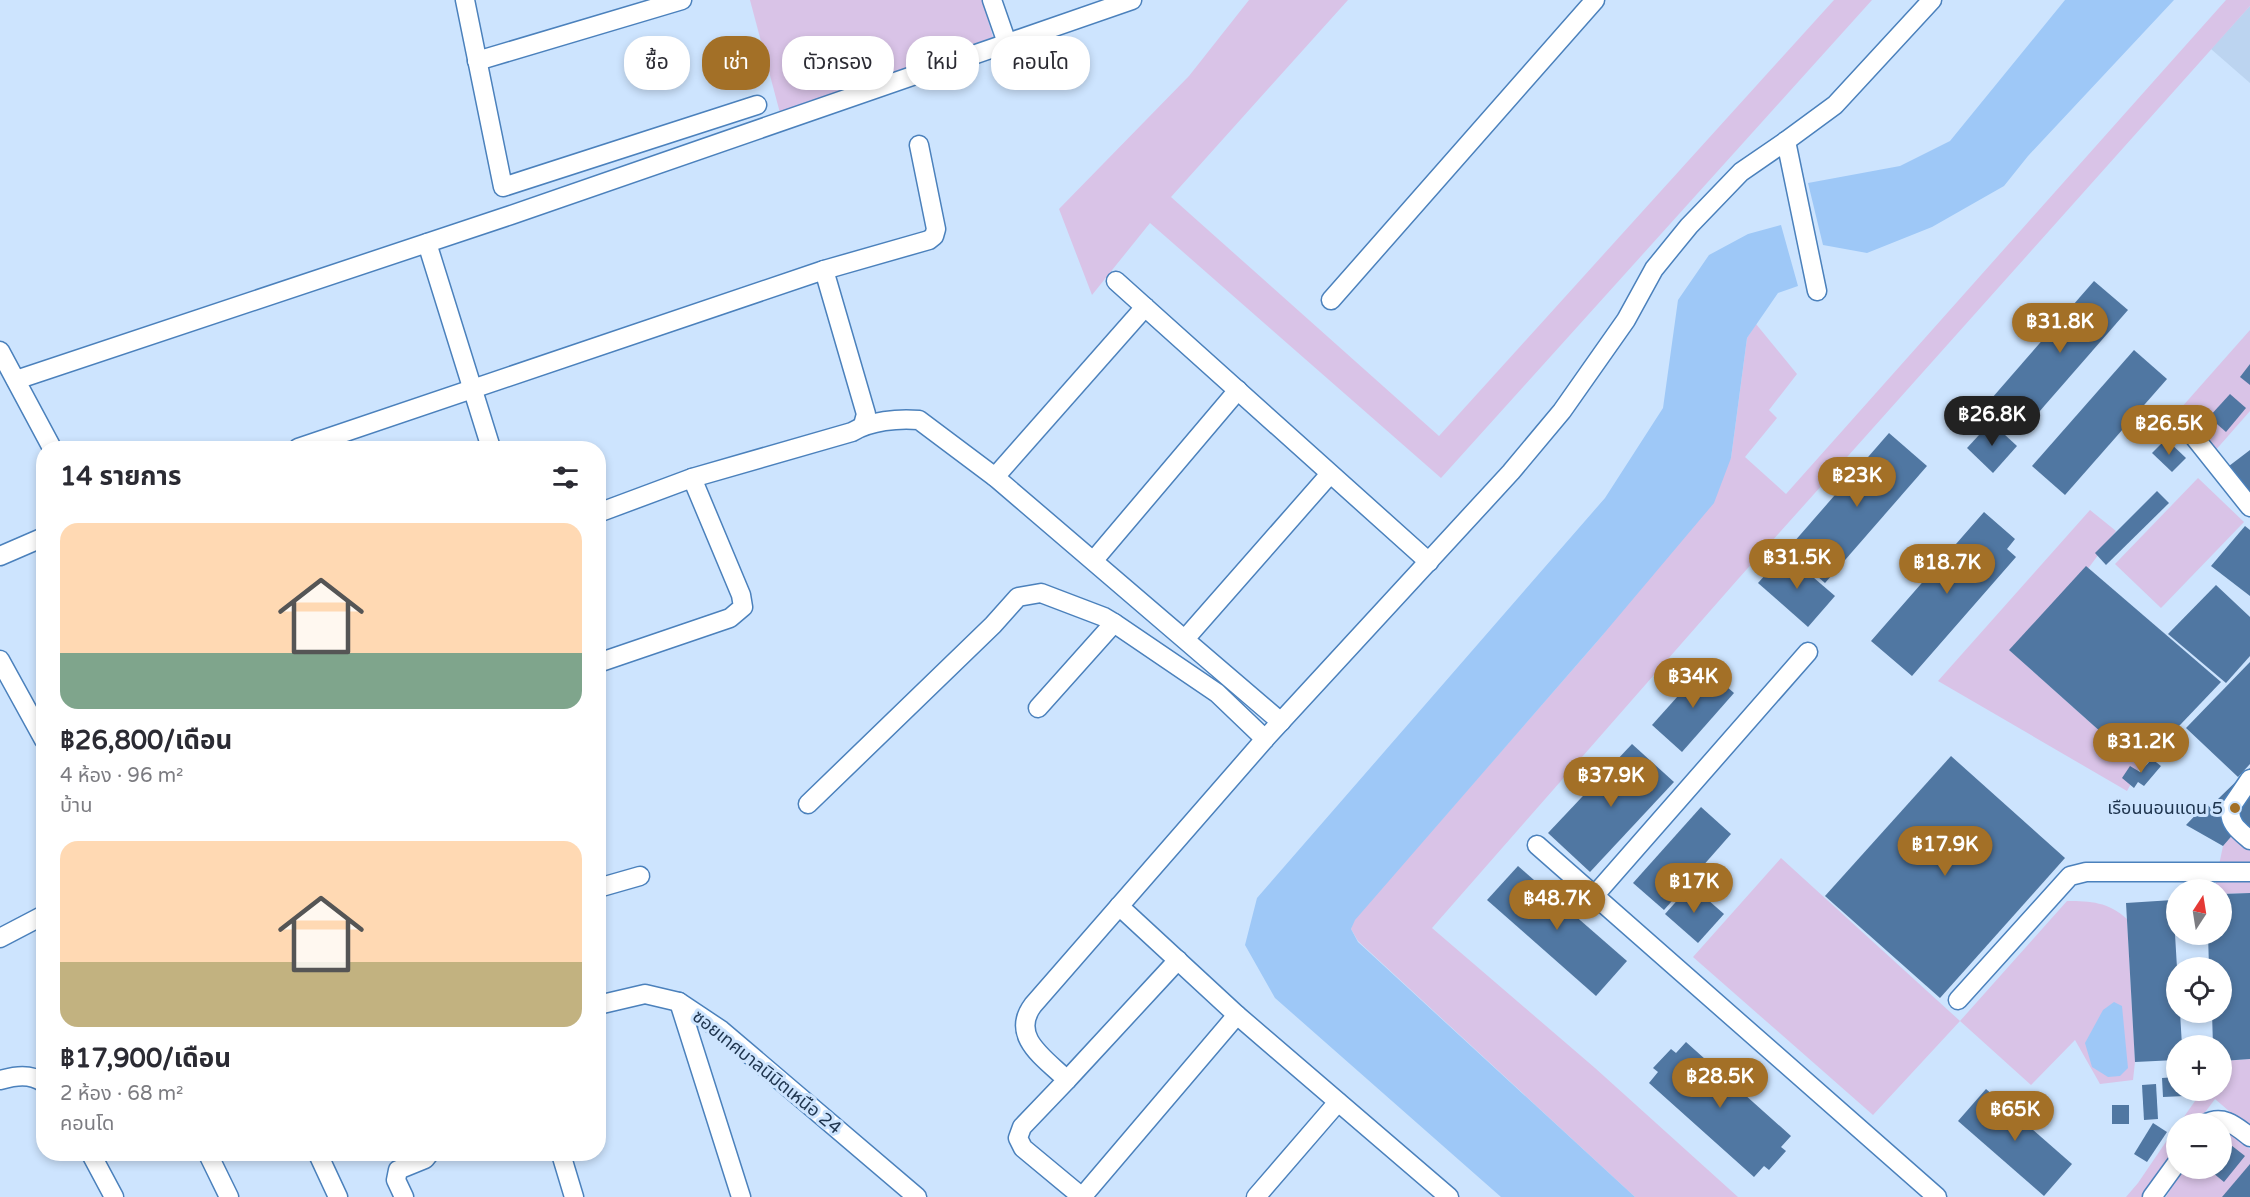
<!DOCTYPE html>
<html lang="th">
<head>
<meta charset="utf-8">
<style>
  body { margin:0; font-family:"Varela Round","Noto Sans Thai",sans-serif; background:#f7f7f7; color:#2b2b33; height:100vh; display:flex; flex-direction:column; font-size:22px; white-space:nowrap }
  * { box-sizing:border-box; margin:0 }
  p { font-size:20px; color:#7c7c81 }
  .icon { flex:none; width:33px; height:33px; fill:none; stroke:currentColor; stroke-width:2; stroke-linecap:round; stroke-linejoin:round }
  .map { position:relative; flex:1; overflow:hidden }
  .panel { position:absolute; left:36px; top:441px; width:570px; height:720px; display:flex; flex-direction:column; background:#fff; border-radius:24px; box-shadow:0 3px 9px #0003 }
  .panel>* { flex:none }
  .banner { position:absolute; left:624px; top:36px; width:570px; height:54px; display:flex; gap:12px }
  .needle { width:39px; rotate:12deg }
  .buttons { position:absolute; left:2166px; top:879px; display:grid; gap:12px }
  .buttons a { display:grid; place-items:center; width:66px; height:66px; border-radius:50%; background:#fff; box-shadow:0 3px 9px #0003; font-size:30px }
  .price { position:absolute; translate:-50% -51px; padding:0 14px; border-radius:21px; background:#a37027; color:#fff; font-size:20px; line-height:39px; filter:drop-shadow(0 2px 3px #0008) }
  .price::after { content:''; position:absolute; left:50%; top:36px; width:18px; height:14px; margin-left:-9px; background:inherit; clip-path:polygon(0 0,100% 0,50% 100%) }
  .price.on { background:#222; color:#fff }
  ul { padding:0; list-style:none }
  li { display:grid; align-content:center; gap:12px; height:318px; padding:0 24px }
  li span { display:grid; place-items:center; height:186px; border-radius:18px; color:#555 }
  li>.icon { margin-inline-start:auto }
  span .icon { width:108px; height:108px; fill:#fffc; stroke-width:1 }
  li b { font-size:26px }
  h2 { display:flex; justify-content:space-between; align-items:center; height:72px; padding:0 24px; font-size:26px }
  .chip { padding:0 21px; border-radius:24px; background:#fff; box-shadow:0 3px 9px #0003; font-size:21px; line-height:54px }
  .chip.on { background:#a37027; color:#fff }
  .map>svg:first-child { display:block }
  .built { fill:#bcd4f0 }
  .green { fill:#d9c3e7 }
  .water { fill:#9ec8f7 }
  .building { fill:#5077a2 }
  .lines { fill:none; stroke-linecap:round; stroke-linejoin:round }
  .minor-casing { stroke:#4b81bc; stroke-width:21 }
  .minor { stroke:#fff; stroke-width:18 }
  .poi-dot { fill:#a37027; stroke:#cde4fe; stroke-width:2 }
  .labels { text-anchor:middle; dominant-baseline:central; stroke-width:6; stroke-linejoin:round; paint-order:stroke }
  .poi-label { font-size:18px; fill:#1e344e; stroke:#cde4fe; text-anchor:end }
  .street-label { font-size:18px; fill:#1e344e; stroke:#cde4fe }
</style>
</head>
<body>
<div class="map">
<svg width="2250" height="1197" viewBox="0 0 2250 1197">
  <rect width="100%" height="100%" fill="#cde4fe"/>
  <path class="built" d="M2250,6V83L2211,49Z"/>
  <g class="green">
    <path d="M750,0H982L993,37L780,113Z"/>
    <path d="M1249,0H1348L1171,197L1439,436L1834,0H1872L1441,478L1150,223L1092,295L1059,209L1189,76Z"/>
    <path d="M2226,0H2250V6L1739,578L1432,928L1595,1068L1738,1197H1635L1358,941L1351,929L1354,920L1601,637L1731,458L1747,338L1756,324L1797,374L1769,410L1777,418L1745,457L1786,494Z"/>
    <path d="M2250,330V411L2214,452L2181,408Z"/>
    <path d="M2198,478L2244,522L2161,608L2115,564Z"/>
    <path d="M2090,510L2116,531L2023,656L2026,665L2140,767L2127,791L1938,681Z"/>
    <path d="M2234,833L2250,847V865H2219L2223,846Z"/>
    <path d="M1781,858L1960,1021L2067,901C2091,901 2108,902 2127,919L2135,1062L2133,1080L2100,1084L2075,1040L2031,1085L1960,1021L1873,1115L1693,957Z"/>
    <path d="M2217,877L2250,878V893L2222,894V890H2215Z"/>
    <path d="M2250,1059V1129L2215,1099L2197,1123L2179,1124L2202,1091L2222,1090V1061Z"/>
    <path d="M2176,1127V1153L2146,1197H2126L2138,1183Z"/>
    <path d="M2222,1128L2229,1130L2250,1149V1197H2166L2183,1169L2222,1168Z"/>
  </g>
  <g class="water">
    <path d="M2065,0H2174L2028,156L2004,186L1932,227L1867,253L1823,245L1808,183L1900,166L1950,141Z"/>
    <path d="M1781,225L1798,286L1778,293L1747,338L1731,458L1714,503L1601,637L1355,920L1351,929L1358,942L1635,1197H1501L1275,998L1245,945L1257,898L1605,498L1663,408L1678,300L1709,255L1748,234Z"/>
    <path d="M2114,1002L2122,1006L2128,1068L2120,1076L2108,1077L2092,1067L2085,1043L2103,1010Z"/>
  </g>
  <g class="building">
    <path d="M2094,281L2128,310L2026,427L1992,398Z"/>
    <path d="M2134,350L2167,379L2065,495L2032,466Z"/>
    <path d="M2250,364V385L2240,377Z"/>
    <path d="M2230,394L2246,408L2226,432L2209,417Z"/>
    <path d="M1991,422L2017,446L1993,473L1967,448Z"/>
    <path d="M1889,433L1927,466L1825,583L1787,550Z"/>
    <path d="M2166,439L2186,458L2172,472L2152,453Z"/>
    <path d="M2250,450V493L2229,466Z"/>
    <path d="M2157,491L2169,503L2106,565L2095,553Z"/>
    <path d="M1984,512L2015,539L2007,549L2016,557L1912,676L1871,641Z"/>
    <path d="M2245,526L2250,530V596L2211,566Z"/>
    <path d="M1785,553L1835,596L1808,627L1758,583Z"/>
    <path d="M2086,566L2221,682L2140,767L2009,650Z"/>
    <path d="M2216,585L2250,617V656L2226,683L2168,634Z"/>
    <path d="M2250,662V764L2238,777L2186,728Z"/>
    <path d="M1704,667L1734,693L1682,752L1652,725Z"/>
    <path d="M1632,744L1674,782L1590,872L1548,833Z"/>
    <path d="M1951,756L2065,858L1940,998L1825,896Z"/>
    <path d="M2152,759L2161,766L2144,786L2138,782L2134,788L2122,778L2130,766L2140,772Z"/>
    <path d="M2250,768V831L2242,824L2223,846L2186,825L2206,804L2216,812L2222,804L2218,799Z"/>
    <path d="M1701,807L1731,834L1664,910L1633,883Z"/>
    <path d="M1518,866L1627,961L1596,996L1487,900Z"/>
    <path d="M1691,885L1724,914L1698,943L1665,914Z"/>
    <path d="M2250,893V1059L2222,1061V1046H2213L2212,1012H2222V968H2209L2208,934H2222V894Z"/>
    <path d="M2173,900L2177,968L2176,1012H2180L2182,1046H2176V1060L2135,1062L2126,903Z"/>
    <path d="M1686,1042L1791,1136L1781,1147L1786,1151L1769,1170L1764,1166L1754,1177L1649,1083L1658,1072L1653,1068L1671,1049L1676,1053Z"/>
    <path d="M2176,1077V1090H2185V1096L2163,1097L2162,1078Z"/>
    <path d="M2156,1084L2158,1119L2144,1120L2142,1085Z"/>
    <path d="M1986,1089L2072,1164L2044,1196L1958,1121Z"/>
    <rect x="2112" y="1105" width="17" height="19"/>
    <path d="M2153,1123L2167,1132L2147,1162L2134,1154Z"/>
    <path d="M2222,1138L2245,1156L2224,1182L2207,1168H2222Z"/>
    <path d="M2250,1164V1197H2222Z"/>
  </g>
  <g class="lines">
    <defs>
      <g id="minor">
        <path d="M465,0L503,187L757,105"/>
        <path d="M992,0L1007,43"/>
        <path d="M477,61L682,0"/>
        <path d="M427,243L491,448"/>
        <path d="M824,270L866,414L863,425"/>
        <path d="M1116,281L1429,562"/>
        <path d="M1817,291L1786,141L1835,105L1932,0"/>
        <path d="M1331,300L1595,0"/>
        <path d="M0,351L52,448"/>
        <path d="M16,380L511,215L1132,0"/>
        <path d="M2183,423L2250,507"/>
        <path d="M298,448L824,270L929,240L934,236L936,229L919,145"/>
        <path d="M995,477L1145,307"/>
        <path d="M598,513L692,478L852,432C870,421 898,418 919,420L995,477L1281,722"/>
        <path d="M0,556L44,537"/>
        <path d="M1094,560L1238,390"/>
        <path d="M1185,639L1330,474"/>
        <path d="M0,660L44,740"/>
        <path d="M598,663L730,618L743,607L741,595L692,478"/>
        <path d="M1038,708L1114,623"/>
        <path d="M2250,779L2231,807C2227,822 2239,831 2250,840"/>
        <path d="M808,804L993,625L1018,597L1041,593L1104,617L1114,623L1217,693L1265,739"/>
        <path d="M1537,845L1937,1197"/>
        <path d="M598,888L640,876"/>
        <path d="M1594,896L1808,652"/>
        <path d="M1119,906L1237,1015L1449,1197"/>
        <path d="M0,938L44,915"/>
        <path d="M1958,1000L2070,876L2086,872H2250"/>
        <path d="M679,1002L741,1197"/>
        <path d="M598,1005L645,994L679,1002L721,1030L917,1197"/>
        <path d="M1237,1015L1082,1197L1023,1148L1018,1138L1022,1127L1067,1080C1046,1059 1009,1037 1033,1005L1265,739L1511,472L1562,411L1626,320L1654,269L1689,226L1741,172L1786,141"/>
        <path d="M0,1080C15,1076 30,1073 44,1083"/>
        <path d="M1067,1080L1178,960"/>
        <path d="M2205,1124C2223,1114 2236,1126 2250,1137"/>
        <path d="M91,1154L114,1197"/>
        <path d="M208,1154L229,1197"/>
        <path d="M318,1154L338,1197"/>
        <path d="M561,1154L574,1197"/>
        <path d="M404,1197L396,1180L398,1170L425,1159L429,1154"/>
        <path d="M1256,1197L1338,1102"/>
        <path d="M2152,1197L2176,1164"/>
      </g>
    </defs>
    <use href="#minor" class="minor-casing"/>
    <use href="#minor" class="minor"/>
  </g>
  <circle class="poi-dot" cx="2235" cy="808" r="6"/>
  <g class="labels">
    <g class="poi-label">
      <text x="2223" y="808">เรือนนอนแดน 5</text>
    </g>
    <g class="street-label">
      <text transform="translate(767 1072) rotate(39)">ซอยเทศบาลนิมิตเหนือ 24</text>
    </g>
  </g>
</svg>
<div class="buttons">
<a><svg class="needle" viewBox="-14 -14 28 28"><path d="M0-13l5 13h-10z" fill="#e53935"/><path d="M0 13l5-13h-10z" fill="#7c7c81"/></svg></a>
<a><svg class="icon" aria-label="locate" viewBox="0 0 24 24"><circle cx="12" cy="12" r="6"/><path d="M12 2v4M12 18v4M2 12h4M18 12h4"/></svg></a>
<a>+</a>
<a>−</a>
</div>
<b class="price" style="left:2060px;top:354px">฿31.8K</b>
<b class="price on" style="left:1992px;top:447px">฿26.8K</b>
<b class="price" style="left:2169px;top:456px">฿26.5K</b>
<b class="price" style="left:1857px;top:508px">฿23K</b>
<b class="price" style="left:1797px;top:590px">฿31.5K</b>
<b class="price" style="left:1947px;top:595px">฿18.7K</b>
<b class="price" style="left:1693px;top:709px">฿34K</b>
<b class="price" style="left:2141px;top:774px">฿31.2K</b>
<b class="price" style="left:1611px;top:808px">฿37.9K</b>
<b class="price" style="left:1945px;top:877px">฿17.9K</b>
<b class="price" style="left:1694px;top:914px">฿17K</b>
<b class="price" style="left:1557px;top:931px">฿48.7K</b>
<b class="price" style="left:1720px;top:1109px">฿28.5K</b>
<b class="price" style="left:2015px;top:1142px">฿65K</b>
<div class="banner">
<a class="chip">ซื้อ</a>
<a class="chip on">เช่า</a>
<a class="chip">ตัวกรอง</a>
<a class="chip">ใหม่</a>
<a class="chip">คอนโด</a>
</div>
<section class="panel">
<h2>14 รายการ<svg class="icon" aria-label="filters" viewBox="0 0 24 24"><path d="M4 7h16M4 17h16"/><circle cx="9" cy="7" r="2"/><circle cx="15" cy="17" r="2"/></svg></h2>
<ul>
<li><span style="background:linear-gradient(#ffd9b3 70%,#7fa58c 0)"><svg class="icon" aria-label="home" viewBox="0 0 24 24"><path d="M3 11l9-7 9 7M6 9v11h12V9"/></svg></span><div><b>฿26,800/เดือน</b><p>4 ห้อง · 96 m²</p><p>บ้าน</p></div></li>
<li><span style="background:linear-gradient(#ffd9b3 65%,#c2b280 0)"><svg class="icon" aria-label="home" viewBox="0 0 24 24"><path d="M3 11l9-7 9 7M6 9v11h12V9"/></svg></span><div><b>฿17,900/เดือน</b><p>2 ห้อง · 68 m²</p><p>คอนโด</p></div></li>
</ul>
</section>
</div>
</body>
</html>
